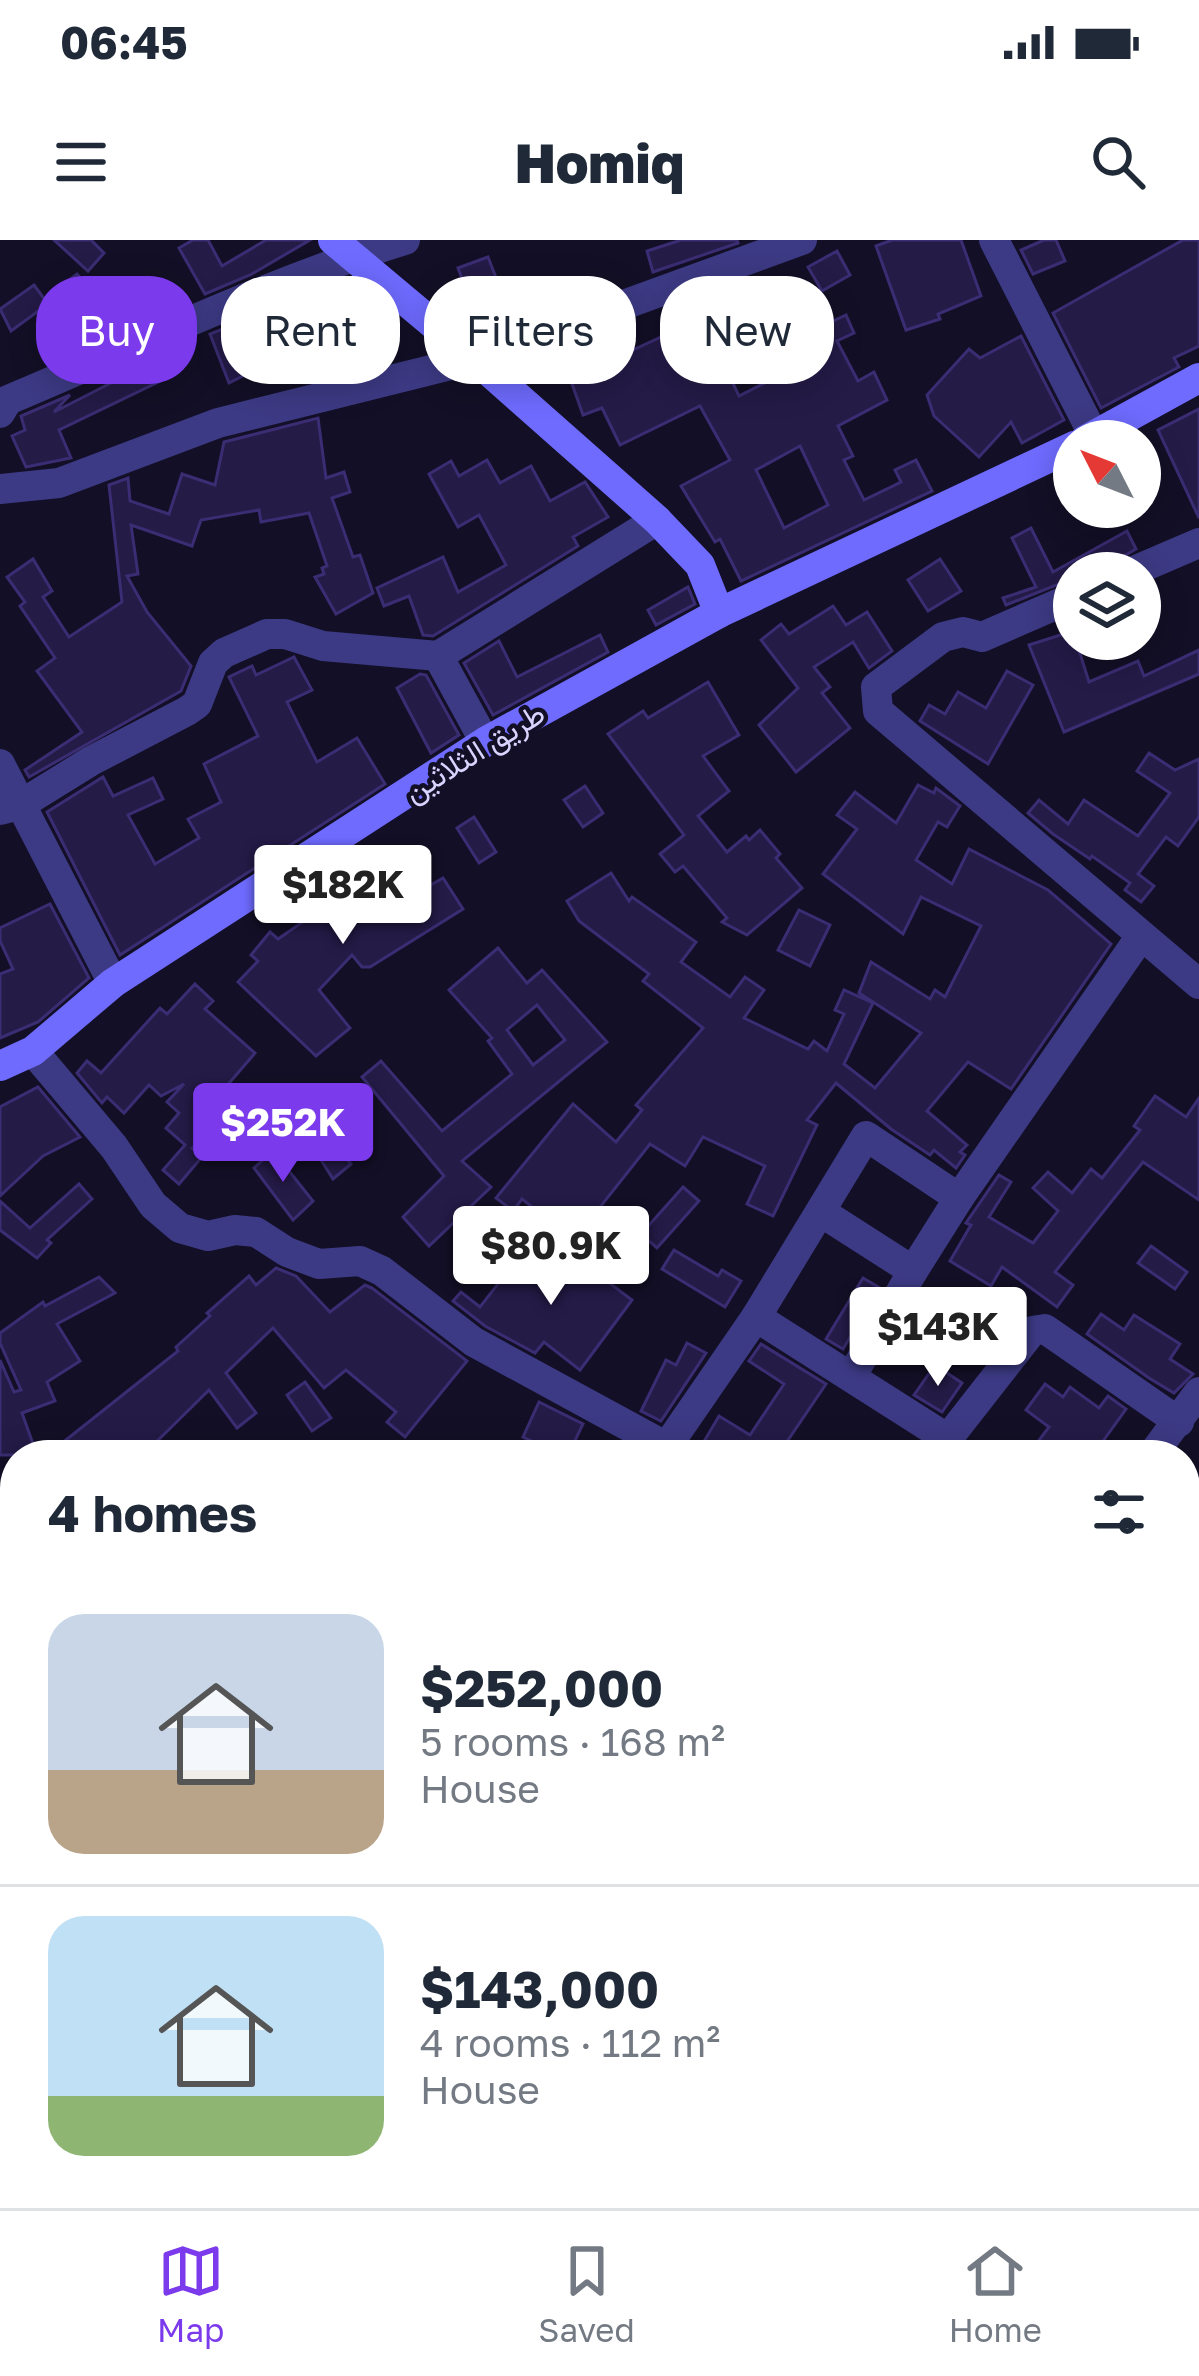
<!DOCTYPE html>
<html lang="en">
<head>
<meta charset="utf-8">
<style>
  body { margin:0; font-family:"Golos Text",Vazirmatn,sans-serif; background:#f6f6f7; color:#1f2937; height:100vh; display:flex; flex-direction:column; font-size:45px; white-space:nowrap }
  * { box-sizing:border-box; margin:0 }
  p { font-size:39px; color:#747a83 }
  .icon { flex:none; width:66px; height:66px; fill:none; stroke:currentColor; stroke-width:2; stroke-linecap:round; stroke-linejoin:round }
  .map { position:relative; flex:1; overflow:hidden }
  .sheet { position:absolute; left:0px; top:1200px; width:1200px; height:768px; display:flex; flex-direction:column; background:#fff; border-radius:48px 48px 0 0; box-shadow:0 6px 30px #0003 }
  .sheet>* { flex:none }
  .top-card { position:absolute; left:36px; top:36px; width:1128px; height:108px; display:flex; gap:24px }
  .needle { width:78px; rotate:312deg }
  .tools { position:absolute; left:1053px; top:180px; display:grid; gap:24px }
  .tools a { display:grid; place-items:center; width:108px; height:108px; border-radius:50%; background:#fff; box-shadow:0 6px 30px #0003; font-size:60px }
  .price { position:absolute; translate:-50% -102px; padding:0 27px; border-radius:12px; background:#fff; color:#222; font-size:39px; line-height:78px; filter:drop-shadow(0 3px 6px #0008) }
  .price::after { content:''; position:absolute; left:50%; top:72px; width:36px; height:27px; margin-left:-18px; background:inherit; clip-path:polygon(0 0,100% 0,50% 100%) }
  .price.on { background:#7c3aed; color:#fff }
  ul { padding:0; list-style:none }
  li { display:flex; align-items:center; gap:36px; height:300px; padding:0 48px }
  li+li { border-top:3px solid #e0e1e3 }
  li span { display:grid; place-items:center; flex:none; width:336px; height:240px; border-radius:36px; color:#555 }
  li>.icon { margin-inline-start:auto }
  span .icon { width:144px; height:144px; fill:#fffc; stroke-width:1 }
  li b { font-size:51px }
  h2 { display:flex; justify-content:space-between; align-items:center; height:144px; padding:0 48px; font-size:51px }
  .chip { padding:0 42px; border-radius:48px; background:#fff; box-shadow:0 6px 30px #0003; font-size:42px; line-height:108px }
  .chip.on { background:#7c3aed; color:#fff }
  .status { display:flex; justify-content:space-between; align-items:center; height:84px; padding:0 60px; background:#fff; direction:ltr }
  .status svg { height:33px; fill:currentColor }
  header { display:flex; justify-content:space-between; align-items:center; height:156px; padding:0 48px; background:#fff; font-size:54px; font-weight:800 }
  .tab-bar { display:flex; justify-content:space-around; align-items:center; height:168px; border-top:3px solid #e0e1e3; background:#fff; font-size:33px; color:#747a83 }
  .tab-bar a { display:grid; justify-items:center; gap:6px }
  .tab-bar .on { color:#7c3aed }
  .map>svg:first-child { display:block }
  .building { fill:#241b47; stroke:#3b2d73; stroke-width:3; fill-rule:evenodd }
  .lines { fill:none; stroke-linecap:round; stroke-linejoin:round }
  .street { stroke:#3d3a85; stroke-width:30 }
  .secondary { stroke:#6f6bff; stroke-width:30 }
  .labels { text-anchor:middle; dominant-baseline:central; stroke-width:9; stroke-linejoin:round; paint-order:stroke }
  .street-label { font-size:30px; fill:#d9d4ff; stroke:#130f26 }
</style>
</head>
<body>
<div class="status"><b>06:45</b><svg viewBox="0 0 49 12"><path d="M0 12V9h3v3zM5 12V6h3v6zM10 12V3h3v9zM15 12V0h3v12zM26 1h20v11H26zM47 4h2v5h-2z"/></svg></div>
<header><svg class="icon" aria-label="menu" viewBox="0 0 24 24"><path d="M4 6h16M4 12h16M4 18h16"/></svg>Homiq<svg class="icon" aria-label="search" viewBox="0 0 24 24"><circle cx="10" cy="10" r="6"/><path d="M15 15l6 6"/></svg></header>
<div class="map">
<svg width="1199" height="1968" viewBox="0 0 1199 1968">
  <rect width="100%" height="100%" fill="#130f26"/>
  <g class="building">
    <path d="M54,0H91L104,13L88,31Z"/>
    <path d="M193,0H208L222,26L266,0H310L250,35L205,54L179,8Z"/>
    <path d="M681,0H737L738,3L653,32L647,11Z"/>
    <path d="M892,0H961L981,56L938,74L940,79L906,90L876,6Z"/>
    <path d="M1044,0H1056L1065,21L1033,34L1021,10Z"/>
    <path d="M1183,0H1199V106L1174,118L1179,127L1101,168L1053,73Z"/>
    <path d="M837,11L850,35L822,51L808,27Z"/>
    <path d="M488,17L502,53L560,42L564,62L510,74L514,84L483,95L458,28Z"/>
    <path d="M77,34L96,57L64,81L46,58Z"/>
    <path d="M349,39L367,67L340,83L278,100L284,115L229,143L210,94Z"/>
    <path d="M34,45L48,64L11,91L0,69Z"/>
    <path d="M743,59L760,94L719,114L739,156L796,127L786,103L846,75L854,93L837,101L858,141L874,132L887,160L838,186L853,216L844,220L864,260L901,242L895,230L916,220L932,251L741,341L720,299L715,302L681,246L730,220L700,166L620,205L602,168L583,175L571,141L607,128L605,123ZM800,206L828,265L784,288L756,230Z"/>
    <path d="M1021,96L1064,180L1022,203L1011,182L979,217L934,176L927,155L969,109L980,118Z"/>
    <path d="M168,114L177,133L59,190L71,218L26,227L12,196L25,190L21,176L70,155L54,172Z"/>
    <path d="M1199,169V278L1158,190Z"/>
    <path d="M318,178L326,238L344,232L350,252L332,258L353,317L360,315L373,353L336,374L315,337L324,334L322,328L327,326L309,273L261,282L259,270L201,280L192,306L131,285L138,334L127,336L147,372L191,426L181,451L29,537L25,530L82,492L37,431L55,418L20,366L25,362L7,337L33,319L52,351L43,357L69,397L122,362L109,245L128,238L130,261L169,274L182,234L215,245L224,202Z"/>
    <path d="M487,220L500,243L531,226L550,261L585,242L608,277L573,297L578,306L433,396L423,395L409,356L384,366L377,348L443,317L458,352L506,325L479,275L458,287L429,234L451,221L459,236Z"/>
    <path d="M1031,288L1053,332L1127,291L1136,309L1095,333H1074V338L1006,365L1003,358L1036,347L1012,298Z"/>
    <path d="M940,319L961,351L928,371L908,340Z"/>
    <path d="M688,347L695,364L656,385L648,370Z"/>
    <path d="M833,366L846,385L867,372L892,411L869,428L853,402L814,427L830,447L822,453L850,488L796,532L759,485L798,448L761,400L781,384L789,394Z"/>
    <path d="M1073,391L1089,442L1138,421L1144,436L1199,410V434L1064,492L1029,405Z"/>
    <path d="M600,395L608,412L493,475L464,423L499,401L517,437Z"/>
    <path d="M294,417L312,450L287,462L317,522L357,498L385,544L120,715L47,572L103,537L113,556L153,538L163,559L128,575L155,624L199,598L188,579L221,562L204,524L258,496L229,437L252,426L256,435Z"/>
    <path d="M1007,431L1033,445L988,524L920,481L929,465L945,474L958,452L986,468Z"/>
    <path d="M420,434L426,435L459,495L431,513L397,448Z"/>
    <path d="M708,442L739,495L703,516L729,551L698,576L727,612L746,596L749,600L760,590L780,614L776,618L802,648L747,695L722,682L727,678L683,626L675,632L660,614L684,595L608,494L643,471L648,478Z"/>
    <path d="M1149,513L1175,530L1199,519V577L1178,606L1166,597L1138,634L1154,646L1141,662L1125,650L1130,643L1092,616L1090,619L1053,594L1028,573L1039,560L1068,584L1084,560L1138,596L1170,553L1137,531Z"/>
    <path d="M918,545L934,553L936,548L960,566L947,587L938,582L916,620L952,644L969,609L1048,650L1111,704L1011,849L968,822L927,871L967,905L960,912L965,915L956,928L934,910L930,915L891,889L836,843L807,880L817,885L773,976L747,964L765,926L703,897L685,926L650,904L574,1000L522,959L513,971L496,958L573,864L616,902L642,870L636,865L703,788L643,741L649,734L579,681L567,661L611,633L629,661L632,657L696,702L681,722L730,757L745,737L764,750L744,778L808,809L814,801L827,811L844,774L835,770L844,750L873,763L844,824L875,848L921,793L859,753L871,722L930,759L935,750L945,757L981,686L921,657L903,694L823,634L857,589L837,575L855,552L896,583Z"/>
    <path d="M585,546L603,573L583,587L564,560Z"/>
    <path d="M474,577L496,612L479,623L457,588Z"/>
    <path d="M399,614L422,650L443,638L463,669L370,727H362L352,715L319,750L350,788L316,816L238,742L258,721L251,715L270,692L278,699L323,668L319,663Z"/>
    <path d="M50,664L89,738L38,782L0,798V734L13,729L0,701V688Z"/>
    <path d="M799,670L830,685L810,726L778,710Z"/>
    <path d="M498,708L527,743L542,730L607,802L462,921L491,947L429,1006L403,977L444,936L362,837L381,821L442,891L512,834L488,801L492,798L449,750ZM537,765L565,800L533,825L507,790Z"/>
    <path d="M195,744L213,761L205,769L255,813L224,849L242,871L192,908L202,917L179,944L163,930L185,905L166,888L179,873L167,862L184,844L161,856L149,845L124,873L107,857L102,863L77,833L87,821L101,833L160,768L167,774Z"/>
    <path d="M38,847L80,897L43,916L0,956V867Z"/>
    <path d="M1155,856L1186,877L1199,858V960L1143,922L1055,1032L1073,1045L1057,1067L1002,1027L991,1046L950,1021L971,985L966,983L999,935L1011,942L989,977L1033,1003L1058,971L1033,948L1048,932L1072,953L1091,929L1102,938L1140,890L1134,886Z"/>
    <path d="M302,866L351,924L333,939L292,874Z"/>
    <path d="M273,911L313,961L293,980L254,928Z"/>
    <path d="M79,944L92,959L47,1000L51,1003L37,1018L0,990V961L30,988Z"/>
    <path d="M683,947L699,961L657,1008L641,994Z"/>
    <path d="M1151,1006L1187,1032L1175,1049L1138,1023Z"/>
    <path d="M674,1010L718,1036L722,1030L741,1041L725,1067L662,1029Z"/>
    <path d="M523,1012L553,1036L571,1014L632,1060L580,1130L544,1102L535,1113L485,1086L453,1061L461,1052L480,1067Z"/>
    <path d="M276,1028L296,1036L330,1072L365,1045L372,1048L467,1121L405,1197L387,1182L396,1172L346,1130L324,1148L273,1088L226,1133L256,1173L237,1188L209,1150L143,1215H47L178,1111L176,1107L210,1076L207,1073L249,1036L256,1045Z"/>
    <path d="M99,1037L115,1053L57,1084L80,1121L47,1142L55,1161L22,1173L37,1215H0V1120L14,1152L21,1150L0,1103V1093L43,1062L45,1066Z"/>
    <path d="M863,1038L880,1048L843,1109L826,1099Z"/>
    <path d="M1101,1074L1124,1090L1134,1075L1180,1104L1170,1119L1193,1134L1174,1153L1149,1138L1087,1094Z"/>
    <path d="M687,1103L706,1113L661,1181L641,1171L666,1120L676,1125Z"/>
    <path d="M761,1104L826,1144L780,1212L784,1215H696L719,1176L750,1195L784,1144L749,1121Z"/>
    <path d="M935,1125L962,1143L942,1172L914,1155Z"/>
    <path d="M305,1142L331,1178L312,1191L287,1155Z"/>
    <path d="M1045,1144L1063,1157L1070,1147L1099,1168L1108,1156L1126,1169L1093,1215H1028L1049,1187L1026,1170Z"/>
    <path d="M539,1162L583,1184L568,1215H537L542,1206L523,1197Z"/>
  </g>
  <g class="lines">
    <g class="street">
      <path d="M994,0L1094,196"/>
      <path d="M0,173L8,160C139,105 269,42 405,0"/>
      <path d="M0,249L59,243L218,183L475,119L802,0"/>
      <path d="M1129,333L1199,303"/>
      <path d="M1074,357L982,397L963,392L943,397L876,447L878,471L1199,744"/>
      <path d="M438,416L485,502"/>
      <path d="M0,524L113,743"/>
      <path d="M0,570L20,565L91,521L187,471L197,464L213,423L224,413L267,394H285L323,406L438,416L657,280"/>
      <path d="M33,811L114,907L153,965L180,988L208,996L235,990L256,992L287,1012L319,1024L360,1021L382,1031L474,1102L665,1206"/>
      <path d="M821,972L913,1031L851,1137"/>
      <path d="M913,1031L959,958"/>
      <path d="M756,1077L948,1199"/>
      <path d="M661,1215L756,1077L866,896L959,958L1141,696"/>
      <path d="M935,1215L1032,1091L1045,1089L1179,1182"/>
      <path d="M1152,1215L1199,1152"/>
      <path d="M0,1313L15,1324"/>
      <path d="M1185,1399L1199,1381"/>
      <path d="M0,1510L15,1526"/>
      <path d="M0,1779L15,1793"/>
      <path d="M1185,1834L1199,1839"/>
      <path d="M157,1953L168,1968"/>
      <path d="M439,1953L462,1968"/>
    </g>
    <g class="secondary">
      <path d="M333,0L475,119L657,280L700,325L719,373"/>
      <path d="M1084,201L1199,138"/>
      <path d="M0,826L33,811L113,743L485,502L719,373L1074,206"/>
    </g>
  </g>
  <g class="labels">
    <g class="street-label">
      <text transform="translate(474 512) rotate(-32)">طريق الثلاثين</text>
    </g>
  </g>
</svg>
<div class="tools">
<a><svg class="needle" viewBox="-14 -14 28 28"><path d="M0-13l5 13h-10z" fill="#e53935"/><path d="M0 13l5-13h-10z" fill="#747a83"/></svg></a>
<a><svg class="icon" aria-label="layers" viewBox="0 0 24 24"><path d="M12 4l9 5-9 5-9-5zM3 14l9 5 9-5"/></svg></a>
</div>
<b class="price" style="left:343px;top:707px">$182K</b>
<b class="price on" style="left:283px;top:945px">$252K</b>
<b class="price" style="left:551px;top:1068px">$80.9K</b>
<b class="price" style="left:938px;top:1149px">$143K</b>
<div class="top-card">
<a class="chip on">Buy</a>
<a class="chip">Rent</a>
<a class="chip">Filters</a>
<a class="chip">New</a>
</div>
<section class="sheet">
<h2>4 homes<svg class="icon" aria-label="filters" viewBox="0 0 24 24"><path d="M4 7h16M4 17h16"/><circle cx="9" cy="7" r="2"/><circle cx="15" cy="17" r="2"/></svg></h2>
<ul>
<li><span style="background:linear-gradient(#c9d6e8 65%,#b9a48a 0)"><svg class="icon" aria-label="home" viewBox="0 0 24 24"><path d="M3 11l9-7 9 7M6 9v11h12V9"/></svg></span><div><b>$252,000</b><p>5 rooms · 168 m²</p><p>House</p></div></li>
<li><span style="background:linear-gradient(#bfe0f5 75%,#8fb573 0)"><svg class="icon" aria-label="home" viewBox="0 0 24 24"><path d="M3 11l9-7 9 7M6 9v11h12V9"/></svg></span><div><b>$143,000</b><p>4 rooms · 112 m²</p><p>House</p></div></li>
</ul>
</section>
</div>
<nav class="tab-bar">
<a class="on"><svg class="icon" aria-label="map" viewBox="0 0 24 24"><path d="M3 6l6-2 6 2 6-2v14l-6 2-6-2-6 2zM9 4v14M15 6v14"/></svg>Map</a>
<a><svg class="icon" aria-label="saved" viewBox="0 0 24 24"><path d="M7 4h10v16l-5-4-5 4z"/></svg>Saved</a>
<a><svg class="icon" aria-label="home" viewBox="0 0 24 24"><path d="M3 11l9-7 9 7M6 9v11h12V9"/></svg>Home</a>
</nav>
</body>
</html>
